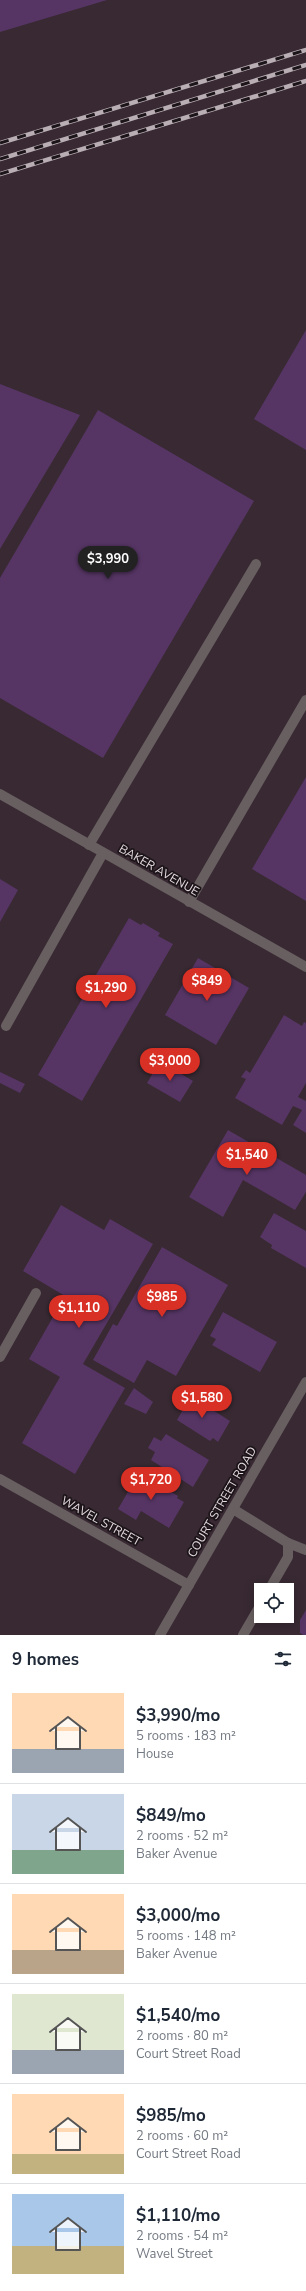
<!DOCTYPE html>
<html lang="en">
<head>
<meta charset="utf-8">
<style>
  body { margin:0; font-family:"Nunito Sans",sans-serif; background:#f2f2f3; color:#1f2937; height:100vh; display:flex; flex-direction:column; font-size:15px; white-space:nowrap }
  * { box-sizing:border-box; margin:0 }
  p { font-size:13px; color:#747a83 }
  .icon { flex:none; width:22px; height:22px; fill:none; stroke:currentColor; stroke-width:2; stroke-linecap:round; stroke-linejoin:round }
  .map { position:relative; height:1635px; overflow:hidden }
  .panel { display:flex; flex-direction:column; background:#fff; flex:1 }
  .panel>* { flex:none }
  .fabs { position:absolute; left:254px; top:1583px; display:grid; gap:8px }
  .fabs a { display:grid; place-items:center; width:40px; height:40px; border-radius:0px; background:#fff; box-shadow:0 2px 10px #0003; font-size:20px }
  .price { position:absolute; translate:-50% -34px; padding:0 9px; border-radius:14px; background:#d93025; color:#fff; font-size:13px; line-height:26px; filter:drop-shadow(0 1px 2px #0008) }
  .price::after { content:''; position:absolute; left:50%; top:24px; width:12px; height:9px; margin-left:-6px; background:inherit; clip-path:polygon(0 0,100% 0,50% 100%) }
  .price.current { background:#222; color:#fff }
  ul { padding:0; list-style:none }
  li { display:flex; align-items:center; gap:12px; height:100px; padding:0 12px }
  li+li { border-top:1px solid #e0e1e3 }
  li span { display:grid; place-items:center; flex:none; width:112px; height:80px; border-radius:0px; color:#555 }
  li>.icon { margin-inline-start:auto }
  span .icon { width:48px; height:48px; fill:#fffc; stroke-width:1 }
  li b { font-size:17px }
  h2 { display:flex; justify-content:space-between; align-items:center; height:48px; padding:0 12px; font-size:17px }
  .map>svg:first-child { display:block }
  .building { fill:#563564 }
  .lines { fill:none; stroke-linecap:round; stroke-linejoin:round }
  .minor { stroke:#685f60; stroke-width:10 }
  .rail-casing { stroke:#baaeb5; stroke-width:4.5 }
  .rail { stroke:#1b1418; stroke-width:3; stroke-dasharray:9; stroke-linecap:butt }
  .labels { text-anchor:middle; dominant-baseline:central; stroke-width:3.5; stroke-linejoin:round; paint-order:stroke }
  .street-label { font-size:12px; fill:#e5dae0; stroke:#1b1418 }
</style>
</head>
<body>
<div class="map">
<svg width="306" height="1635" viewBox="0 0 306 1635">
  <rect width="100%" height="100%" fill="#382932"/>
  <g class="building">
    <path d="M0,0H107L0,32Z"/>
    <path d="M306,330V450L254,419Z"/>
    <path d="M0,384L80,415L0,549Z"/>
    <path d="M98,410L254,501L103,758L0,698V578Z"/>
    <path d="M306,777V901L252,869Z"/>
    <path d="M0,879L18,890L0,922Z"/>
    <path d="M129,918L141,925L143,923L160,933L158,936L173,944L82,1101L38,1075Z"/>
    <path d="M198,958L249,988L216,1045L165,1015Z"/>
    <path d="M284,1015L302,1026L304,1022L306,1023V1083L298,1097L306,1101V1133L293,1125L302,1110L293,1106L282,1125L235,1098L246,1079L241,1077L246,1070L250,1073Z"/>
    <path d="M160,1061L193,1081L180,1102L147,1083Z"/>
    <path d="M0,1072L25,1084L20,1093L0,1083Z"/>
    <path d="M228,1130L306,1175V1192L295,1210L243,1180L223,1217L189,1197Z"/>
    <path d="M61,1205L104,1230L110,1219L153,1244L83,1364L125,1388L75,1474L22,1443L60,1377L29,1359L65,1296L23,1271Z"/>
    <path d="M274,1213L306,1231V1268L271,1248L272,1245L260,1237Z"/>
    <path d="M162,1247L228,1285L176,1376L147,1360L134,1383L93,1360L113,1324L117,1326Z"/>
    <path d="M223,1312L277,1342L260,1372L212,1345L216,1339L210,1336Z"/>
    <path d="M134,1388L153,1402L146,1414L124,1404Z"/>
    <path d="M186,1393L230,1421L218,1442L213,1438L210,1441L177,1420L184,1408L179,1405Z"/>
    <path d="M166,1434L209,1460L193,1487L151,1460L155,1452L148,1448L154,1437L161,1441Z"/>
    <path d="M139,1473L178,1496L177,1498L184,1502L169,1528L141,1511L136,1520L118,1509Z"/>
    <path d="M306,1610V1635H303L300,1633V1620Z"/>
  </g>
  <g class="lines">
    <g class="minor">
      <path d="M0,794L306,967"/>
      <path d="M89,845L256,564"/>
      <path d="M189,902L306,700"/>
      <path d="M6,1026L103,853"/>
      <path d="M0,1357L36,1293"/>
      <path d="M0,1479L189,1585"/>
      <path d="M233,1509L288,1543V1557L269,1590"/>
      <path d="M288,1543L306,1550"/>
      <path d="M160,1635L306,1382"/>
      <path d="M243,1635L261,1604"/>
    </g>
    <defs>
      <g id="rail">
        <path d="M0,143L306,50"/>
        <path d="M0,159L306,65"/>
        <path d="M0,174L306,81"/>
      </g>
    </defs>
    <use href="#rail" class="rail-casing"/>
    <use href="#rail" class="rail"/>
  </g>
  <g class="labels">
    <g class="street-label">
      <text transform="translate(159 870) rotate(30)">BAKER AVENUE</text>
      <text transform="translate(222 1502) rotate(-60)">COURT STREET ROAD</text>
      <text transform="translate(101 1521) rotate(29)">WAVEL STREET</text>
    </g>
  </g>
</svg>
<div class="fabs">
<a><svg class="icon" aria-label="locate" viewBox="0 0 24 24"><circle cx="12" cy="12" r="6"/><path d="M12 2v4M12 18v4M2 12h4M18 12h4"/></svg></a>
</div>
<b class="price current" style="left:108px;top:580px">$3,990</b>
<b class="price" style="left:207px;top:1002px">$849</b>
<b class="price" style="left:106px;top:1009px">$1,290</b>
<b class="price" style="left:170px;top:1082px">$3,000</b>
<b class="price" style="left:247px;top:1176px">$1,540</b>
<b class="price" style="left:162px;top:1318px">$985</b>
<b class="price" style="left:79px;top:1329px">$1,110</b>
<b class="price" style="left:202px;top:1419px">$1,580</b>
<b class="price" style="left:151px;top:1501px">$1,720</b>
</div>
<section class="panel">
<h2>9 homes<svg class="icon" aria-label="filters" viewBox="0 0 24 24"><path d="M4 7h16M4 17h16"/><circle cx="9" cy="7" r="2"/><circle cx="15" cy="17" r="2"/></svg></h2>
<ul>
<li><span style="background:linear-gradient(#ffd9b3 70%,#9aa5b1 0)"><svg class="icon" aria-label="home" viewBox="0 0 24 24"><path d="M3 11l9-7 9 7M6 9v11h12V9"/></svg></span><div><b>$3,990/mo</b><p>5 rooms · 183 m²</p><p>House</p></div></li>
<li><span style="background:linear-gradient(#c9d6e8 70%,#7fa58c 0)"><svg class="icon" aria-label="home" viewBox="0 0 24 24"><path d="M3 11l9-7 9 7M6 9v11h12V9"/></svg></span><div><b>$849/mo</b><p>2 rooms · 52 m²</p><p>Baker Avenue</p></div></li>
<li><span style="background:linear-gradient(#ffd9b3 70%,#b9a48a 0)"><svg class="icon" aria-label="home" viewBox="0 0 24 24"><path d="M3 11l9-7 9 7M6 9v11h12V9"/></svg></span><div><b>$3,000/mo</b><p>5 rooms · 148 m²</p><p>Baker Avenue</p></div></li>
<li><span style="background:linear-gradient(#dfe7d0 70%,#9aa5b1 0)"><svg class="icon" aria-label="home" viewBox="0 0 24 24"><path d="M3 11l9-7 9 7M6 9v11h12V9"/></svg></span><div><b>$1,540/mo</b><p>2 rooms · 80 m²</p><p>Court Street Road</p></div></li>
<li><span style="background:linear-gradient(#ffd9b3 75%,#c2b280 0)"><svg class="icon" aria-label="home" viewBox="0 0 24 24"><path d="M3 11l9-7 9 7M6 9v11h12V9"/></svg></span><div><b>$985/mo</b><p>2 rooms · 60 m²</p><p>Court Street Road</p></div></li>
<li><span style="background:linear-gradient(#a9c7e8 65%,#c2b280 0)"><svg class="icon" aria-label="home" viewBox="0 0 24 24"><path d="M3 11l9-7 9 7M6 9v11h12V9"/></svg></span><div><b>$1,110/mo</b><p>2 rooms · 54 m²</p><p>Wavel Street</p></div></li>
</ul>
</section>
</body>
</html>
